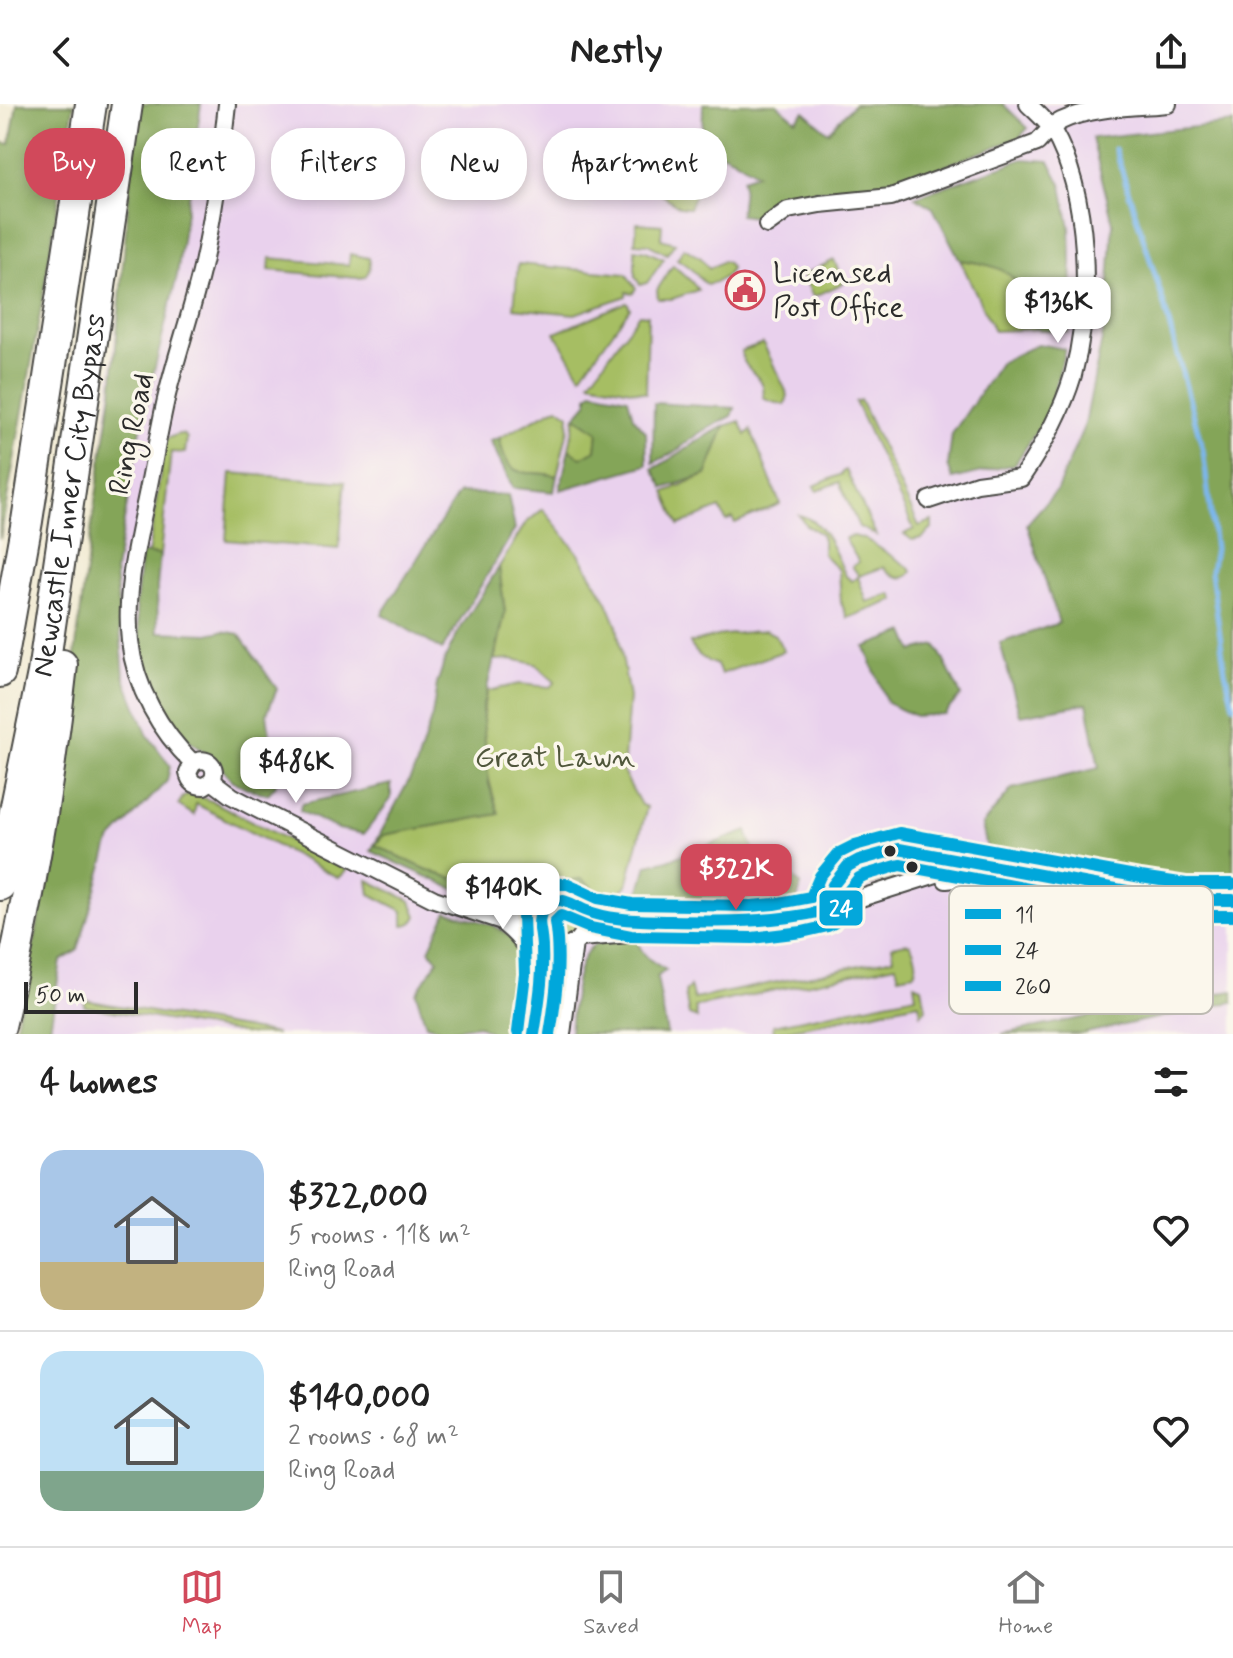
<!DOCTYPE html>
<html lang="en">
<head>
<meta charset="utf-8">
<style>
  body { margin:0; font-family:Mynerve,sans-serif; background:#f6f6f6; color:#222; height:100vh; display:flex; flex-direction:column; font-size:30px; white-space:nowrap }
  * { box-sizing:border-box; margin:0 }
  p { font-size:26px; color:#767676 }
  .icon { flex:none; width:44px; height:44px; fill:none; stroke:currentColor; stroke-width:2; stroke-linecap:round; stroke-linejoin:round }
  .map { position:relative; height:930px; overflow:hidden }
  .sheet { display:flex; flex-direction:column; background:#fff; flex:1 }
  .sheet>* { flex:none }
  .top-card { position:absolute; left:24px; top:24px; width:800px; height:72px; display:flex; gap:16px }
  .scale { position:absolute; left:24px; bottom:20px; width:114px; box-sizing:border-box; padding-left:8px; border:4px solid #2b2b2b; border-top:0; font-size:22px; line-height:28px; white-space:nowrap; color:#2b2b2b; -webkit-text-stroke:6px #fbf7ec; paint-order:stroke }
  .price { position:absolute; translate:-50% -68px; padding:0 18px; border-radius:16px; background:#fff; color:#222; font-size:26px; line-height:52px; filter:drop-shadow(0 2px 4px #0008) }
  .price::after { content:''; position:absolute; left:50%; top:48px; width:24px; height:18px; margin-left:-12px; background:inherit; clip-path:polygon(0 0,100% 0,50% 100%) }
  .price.selected { background:#d1495b; color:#fff }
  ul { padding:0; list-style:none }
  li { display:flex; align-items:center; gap:24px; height:200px; padding:0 40px }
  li+li { border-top:2px solid #e0e0e0 }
  li span { display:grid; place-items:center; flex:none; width:224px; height:160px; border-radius:24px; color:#555 }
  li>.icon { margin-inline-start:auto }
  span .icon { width:96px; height:96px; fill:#fffc; stroke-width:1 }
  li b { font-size:34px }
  h2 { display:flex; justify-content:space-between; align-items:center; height:96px; padding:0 40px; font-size:34px }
  .chip { padding:0 28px; border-radius:32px; background:#fff; box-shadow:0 4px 12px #0003; font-size:28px; line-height:72px }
  .chip.selected { background:#d1495b; color:#fff }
  header { display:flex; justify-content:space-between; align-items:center; height:104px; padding:0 40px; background:#fff; font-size:36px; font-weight:700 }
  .menu { display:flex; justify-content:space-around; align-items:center; height:112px; border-top:2px solid #e0e0e0; background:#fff; font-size:22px; color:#767676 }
  .menu a { display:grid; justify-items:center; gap:4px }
  .menu .selected { color:#d1495b }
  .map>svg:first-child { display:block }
  .built { fill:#e9d1ed }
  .green { fill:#a6be63; stroke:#687447; stroke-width:2 }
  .forest { fill:#84a559; stroke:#586842; stroke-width:2 }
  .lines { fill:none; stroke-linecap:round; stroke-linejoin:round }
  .stream { stroke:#7cb7ed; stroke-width:5 }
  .minor-casing { stroke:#494844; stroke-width:20 }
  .motorway-casing { stroke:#494844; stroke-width:34 }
  .minor { stroke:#fff; stroke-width:16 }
  .motorway { stroke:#fff; stroke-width:30 }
  .bus-1-casing { stroke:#fbf7ec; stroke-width:18 }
  .bus-2-casing { stroke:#fbf7ec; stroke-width:18 }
  .bus-3-casing { stroke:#fbf7ec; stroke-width:18 }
  .bus-1 { stroke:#04a7db; stroke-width:12 }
  .bus-2 { stroke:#04a7db; stroke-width:12 }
  .bus-3 { stroke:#04a7db; stroke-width:12 }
  .bus-dot { fill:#2b2b2b; stroke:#fbf7ec; stroke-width:3 }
  .labels { text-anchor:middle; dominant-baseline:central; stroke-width:7; stroke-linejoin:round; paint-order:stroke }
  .poi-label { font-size:30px; fill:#2b2b2b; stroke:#fbf7ec; text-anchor:start }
  .street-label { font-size:30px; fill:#2b2b2b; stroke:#fbf7ec }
  .park-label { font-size:30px; fill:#50573c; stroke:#fbf7ec }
  .key { fill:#fbf7ec; stroke:#bdbab2; stroke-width:2 }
  .key-label { font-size:22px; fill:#2b2b2b }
  .line-badge { stroke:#fbf7ec; stroke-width:3 }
  .badge-label { font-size:22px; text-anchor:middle; font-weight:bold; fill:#fff }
</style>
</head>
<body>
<header><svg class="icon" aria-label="back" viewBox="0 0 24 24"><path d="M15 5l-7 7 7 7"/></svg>Nestly<svg class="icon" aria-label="share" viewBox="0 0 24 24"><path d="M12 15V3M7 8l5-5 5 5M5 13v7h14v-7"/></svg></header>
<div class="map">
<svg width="1233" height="930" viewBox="0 0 1233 930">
  <rect width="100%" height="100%" fill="#fbf7ec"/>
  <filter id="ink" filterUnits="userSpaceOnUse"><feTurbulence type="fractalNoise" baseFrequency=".0125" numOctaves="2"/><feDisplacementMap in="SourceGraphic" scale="16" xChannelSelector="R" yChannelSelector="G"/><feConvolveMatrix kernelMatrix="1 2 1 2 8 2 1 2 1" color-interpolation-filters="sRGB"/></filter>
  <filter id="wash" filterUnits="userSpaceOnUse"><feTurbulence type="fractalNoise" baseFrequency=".006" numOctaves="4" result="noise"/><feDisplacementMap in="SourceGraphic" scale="32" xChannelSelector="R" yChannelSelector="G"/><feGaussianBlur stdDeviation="1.8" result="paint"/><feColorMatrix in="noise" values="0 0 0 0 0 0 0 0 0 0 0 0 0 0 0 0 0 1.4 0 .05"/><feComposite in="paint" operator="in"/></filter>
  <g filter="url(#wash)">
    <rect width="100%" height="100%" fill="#f1ead1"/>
    <path class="built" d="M141,0H1233V930H15L37,831L109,291L132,56Z"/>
    <g class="green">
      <path d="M694,51L712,52L716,59V65L695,75L667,62L659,54L693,57Z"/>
      <path d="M654,76H660L696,88L689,104L680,103L654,85Z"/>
      <path d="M637,119L662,121L661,135L675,139L667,150L648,140L635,139Z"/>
      <path d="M684,144L701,154L709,165L723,157L728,159L731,165C727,174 716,178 707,181L688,162L677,155Z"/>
      <path d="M635,145L646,147L664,155L647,179L640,181L635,172Z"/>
      <path d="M350,150L369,154C371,162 370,166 365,173L357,174L269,166L270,154L349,161Z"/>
      <path d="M834,156L844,179L813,193L803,171Z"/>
      <path d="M960,156C1014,163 1021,173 1035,225L994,227Z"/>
      <path d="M518,160L626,170L636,184L633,189L626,188V192L575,210L514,204Z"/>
      <path d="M673,161L692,178L698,186L672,195H658L657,186Z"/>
      <path d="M627,198L630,204L581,272L555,229Z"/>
      <path d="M639,210L648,211L646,289L590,278Z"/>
      <path d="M763,239L788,291L785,301L769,297L763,294C768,270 743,270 741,247Z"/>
      <path d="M860,296L919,422L932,417V425L922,434L912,436L904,430L914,425L855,298Z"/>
      <path d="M558,303L569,311L568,325L557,372C522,364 509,380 499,334Z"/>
      <path d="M575,313L598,328L596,347L581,354L569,345Z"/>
      <path d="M740,317L746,331L751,326L780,400L735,419L732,414L726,417L720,404L679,421L665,388L706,371L725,322Z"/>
      <path d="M179,330L184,331L187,334L185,349L171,348L160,451L148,450L165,339L168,334Z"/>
      <path d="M846,366L876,431L859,423L839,378L817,387L814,382L842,370V368Z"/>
      <path d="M231,369L345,378L339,445L226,436Z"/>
      <path d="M543,405L579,450L607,498L617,522L629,594L623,668L641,701L647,703L627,781L612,799L582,775C534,780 484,785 438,770C416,762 395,750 374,741L383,731L499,710C486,672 476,627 487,587L519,580L550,583L555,578L535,560L511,555L495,556L505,509L499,463L525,420Z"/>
      <path d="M799,411C825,416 835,450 846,472L852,477L858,473L867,498L892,490L895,496L848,514L841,499L839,466L823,450V436L821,430L806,421Z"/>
      <path d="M854,432L867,436L910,464L912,468C904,479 890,471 884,463L859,472L852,462L859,458L845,435L847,433Z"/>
      <path d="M765,526L775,531L784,547L721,570L717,561C707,558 695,550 690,539L717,532Z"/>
      <path d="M191,690L214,698L347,766L339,774L196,700L194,711L178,701L183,693Z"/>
      <path d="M368,776L411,797L417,812C414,818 411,821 403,821V807L370,790Z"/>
      <circle cx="562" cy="819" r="14"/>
      <path d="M906,839L910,840C915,848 919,861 914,869L899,872L896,861L695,903L697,914L689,911L685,890L686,886L690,883L694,895L894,854L892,842Z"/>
      <path d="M544,844L569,850L554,930H542L546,895Z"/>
      <path d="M914,880L922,883L926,905L921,910L919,899L774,929L773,921L916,892Z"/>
      <path d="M85,896L277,930H247L84,902Z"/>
    </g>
    <g class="forest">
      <path d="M17,0H74L40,210L0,435V38L10,40Z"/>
      <path d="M140,0H201L177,172L143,313L115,466L124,572L147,630L170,662L167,677L110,737L78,846L61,857L49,930H14L36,830L59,691L77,534L94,405L112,288L132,55Z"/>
      <path d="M703,0H777L796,16L804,7L828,28L854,0H1003L1028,24L1019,34L900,79L804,88L783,94L767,115L740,111L743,84L742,75L757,70L732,54L702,40Z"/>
      <path d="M1233,19V785L1210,787L1054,765L988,749L982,721L1012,685L1099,664L1087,599L1020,611L1000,539L1059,519L1027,420L1057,386L1085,320L1107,210L1113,119L1092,34Z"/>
      <path d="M1023,55L1049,57L1062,82L1070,123L1072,189L1068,228L1035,225C1021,173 1014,163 960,156L933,104L915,93Z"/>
      <path d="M1038,240L1065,245L1049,308L1015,360L953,375L948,362L952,330L1001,258Z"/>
      <path d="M593,287L628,294L633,313L646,328L647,361L560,386L569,345L581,354L596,346L598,328L575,313L588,298V292Z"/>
      <path d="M654,299L735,304L732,312L701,328L675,348L653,359Z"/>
      <path d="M725,322L706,371L664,384L653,365C678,352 699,334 725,322Z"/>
      <path d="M499,334C509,380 522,364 557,372L554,388L513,384L490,337Z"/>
      <path d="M459,389L508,391L515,425L442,546L382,510Z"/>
      <path d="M141,449L160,451L157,483L158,528L208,530L222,527L239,530L277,585L267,609L276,681L268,690L249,685L231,676L218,659L176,627L160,605L141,540L136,502Z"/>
      <path d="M499,463L505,509L482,605L489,680L499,710L384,731L375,741C395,750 416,762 438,770C485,785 534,780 582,775L612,799L605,804L580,791L552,790L523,797L476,795L371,747L416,663L432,612L437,580L445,555L457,530Z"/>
      <path d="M905,528L913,547L936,541L961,591L944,610L915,612L887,599L865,543Z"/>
      <path d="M391,680V695L364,730L338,725L300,707L301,700Z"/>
      <path d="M747,727L759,762L789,769L801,781L797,796L708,804H649L639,789L647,761L665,757Z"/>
      <path d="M897,754L917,756L933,762L931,765L846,788L844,786L868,768Z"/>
      <path d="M447,807C501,824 521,822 530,884C509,899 511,905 514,930H493L478,921L445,927L426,921L416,889L438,856L429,846Z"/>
      <path d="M637,836C642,852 652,858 666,866L657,873L667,930H570C572,908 574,845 599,839C611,836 625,837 637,836Z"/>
      <path d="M1233,887V898L1081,930H1002L1155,899Z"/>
    </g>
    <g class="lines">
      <path class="stream" d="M1115,45L1161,190L1203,346L1215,445L1211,467L1225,567L1233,601"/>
    </g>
  </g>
  <g filter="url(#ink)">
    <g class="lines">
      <defs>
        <g id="minor">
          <path d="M767,121L788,106L820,100L891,93L1037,39C1044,32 1051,22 1061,17C1090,3 1135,3 1168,0"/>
          <path d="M929,396L977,380L1021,374C1043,342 1062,308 1073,271C1092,200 1090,91 1053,27C1047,17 1036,8 1028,0"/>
          <path d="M193,659C160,627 135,583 130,537C124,485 139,431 149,381C155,351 160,321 167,291C177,250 191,210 201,168C214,113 221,56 227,0"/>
          <path d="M193,659L188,669C190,678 195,682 204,682L212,677"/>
          <path d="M193,659C207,651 219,662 212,677"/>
          <path d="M212,677L232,692L251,702L434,795L514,821L539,827"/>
          <path d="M946,776C968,773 991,777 1013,781C1086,791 1159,816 1233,810"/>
          <path d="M580,804L619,815L631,816L734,818L798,814L946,767L965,763L989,762L1185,796L1211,797L1233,796"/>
          <path d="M488,806L541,808"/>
          <path d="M823,807L836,775L843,767L859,756L899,745L970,758"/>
          <path d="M505,821C520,833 531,847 535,866"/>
          <path d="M580,834L657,828H714"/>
          <path d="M534,930C539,899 540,869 541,838C541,829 537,822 539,813C541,803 551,796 562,796C570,796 578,801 582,808C597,834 561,857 541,831"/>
          <path d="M562,930L574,839"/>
        </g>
        <g id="motorway">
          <path d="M0,568L27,417L91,0"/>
          <path id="s1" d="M0,781L43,569L127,0"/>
          <path d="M0,922C28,803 49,683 62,561"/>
        </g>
      </defs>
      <use href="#minor" class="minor-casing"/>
      <use href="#motorway" class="motorway-casing"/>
      <use href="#minor" class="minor"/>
      <use href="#motorway" class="motorway"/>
      <defs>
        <path id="bus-1" d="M534,930C539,899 545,863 541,832C540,823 537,816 542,808C555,786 569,800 584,806C611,817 641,816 670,817C722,818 772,819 823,807L833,781L848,762L859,756L899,745L1138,789L1185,796H1233"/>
        <path id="bus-2" d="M550,930C556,894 561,855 555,818L561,812L590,824L631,832L752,834L802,828L828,822L834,819L837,814L847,789L859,774L865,771L900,761L1136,805L1184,812H1233"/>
        <path id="bus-3" d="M518,928L525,870L523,811L532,794L547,783L559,780H568L598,794L632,800L751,802L774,800L811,793L820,772L839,749L855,741L899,729L1141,773L1186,780H1232"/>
      </defs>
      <use href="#bus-1" class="bus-1-casing"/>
      <use href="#bus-2" class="bus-2-casing"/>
      <use href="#bus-3" class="bus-3-casing"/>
      <use href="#bus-1" class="bus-1"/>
      <use href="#bus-2" class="bus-2"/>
      <use href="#bus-3" class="bus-3"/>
    </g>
  </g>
  <defs>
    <symbol id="civic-ring" viewBox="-11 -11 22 22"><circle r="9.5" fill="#fbf7ec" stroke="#d1495b" stroke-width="1.5"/><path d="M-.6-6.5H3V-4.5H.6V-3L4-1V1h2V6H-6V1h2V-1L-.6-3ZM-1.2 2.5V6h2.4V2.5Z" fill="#d1495b"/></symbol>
  </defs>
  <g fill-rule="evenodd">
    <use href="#civic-ring" x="723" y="164" width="44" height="44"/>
  </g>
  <g class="bus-dot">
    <circle cx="890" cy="747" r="7"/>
    <circle cx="912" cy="763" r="7"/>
  </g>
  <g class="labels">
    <g class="poi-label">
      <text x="773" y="169">Licensed<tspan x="773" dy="34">Post Office</tspan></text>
    </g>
    <g class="street-label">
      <text transform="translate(132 330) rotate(-78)">Ring Road</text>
      <text stroke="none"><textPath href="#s1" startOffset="396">Newcastle Inner City Bypass</textPath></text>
    </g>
    <g class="park-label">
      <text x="555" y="653">Great Lawn</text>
    </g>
  </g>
  <rect x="949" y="782" width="264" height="128" rx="12" class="key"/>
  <rect x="965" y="805" width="36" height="10" fill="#04a7db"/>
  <rect x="965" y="841" width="36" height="10" fill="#04a7db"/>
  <rect x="965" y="877" width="36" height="10" fill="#04a7db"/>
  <g class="key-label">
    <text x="1015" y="818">11</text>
    <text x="1015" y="854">24</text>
    <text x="1015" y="890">260</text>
  </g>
  <rect class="line-badge" x="818" y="785" width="46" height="38" rx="8" fill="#04a7db"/>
  <g class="badge-label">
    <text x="841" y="812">24</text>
  </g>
</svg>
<div class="scale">50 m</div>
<b class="price" style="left:1058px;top:241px">$136K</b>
<b class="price" style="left:296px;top:701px">$486K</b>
<b class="price selected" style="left:736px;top:808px">$322K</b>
<b class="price" style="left:503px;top:827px">$140K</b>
<div class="top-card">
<a class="chip selected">Buy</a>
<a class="chip">Rent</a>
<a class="chip">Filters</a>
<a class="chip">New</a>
<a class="chip">Apartment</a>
</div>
</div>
<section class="sheet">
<h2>4 homes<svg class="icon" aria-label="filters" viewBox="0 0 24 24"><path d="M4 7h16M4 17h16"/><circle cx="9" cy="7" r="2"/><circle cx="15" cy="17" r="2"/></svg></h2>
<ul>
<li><span style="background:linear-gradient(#a9c7e8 70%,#c2b280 0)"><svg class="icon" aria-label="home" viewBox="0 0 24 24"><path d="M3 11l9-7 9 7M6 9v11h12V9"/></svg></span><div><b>$322,000</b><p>5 rooms · 118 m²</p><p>Ring Road</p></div><svg class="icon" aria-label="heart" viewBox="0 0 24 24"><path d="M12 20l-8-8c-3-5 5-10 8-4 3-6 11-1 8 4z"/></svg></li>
<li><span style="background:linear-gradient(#bfe0f5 75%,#7fa58c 0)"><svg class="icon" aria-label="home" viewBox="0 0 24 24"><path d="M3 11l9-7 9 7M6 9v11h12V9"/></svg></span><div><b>$140,000</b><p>2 rooms · 68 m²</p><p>Ring Road</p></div><svg class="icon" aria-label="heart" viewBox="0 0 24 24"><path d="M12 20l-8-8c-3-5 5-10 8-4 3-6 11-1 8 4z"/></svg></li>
</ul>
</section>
<nav class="menu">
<a class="selected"><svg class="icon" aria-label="map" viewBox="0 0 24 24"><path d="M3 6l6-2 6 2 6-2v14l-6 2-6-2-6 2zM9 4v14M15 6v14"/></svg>Map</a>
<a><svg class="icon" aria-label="saved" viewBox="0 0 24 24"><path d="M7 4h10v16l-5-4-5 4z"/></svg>Saved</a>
<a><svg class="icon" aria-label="home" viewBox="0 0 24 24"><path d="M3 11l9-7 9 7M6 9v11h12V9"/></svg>Home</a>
</nav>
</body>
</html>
